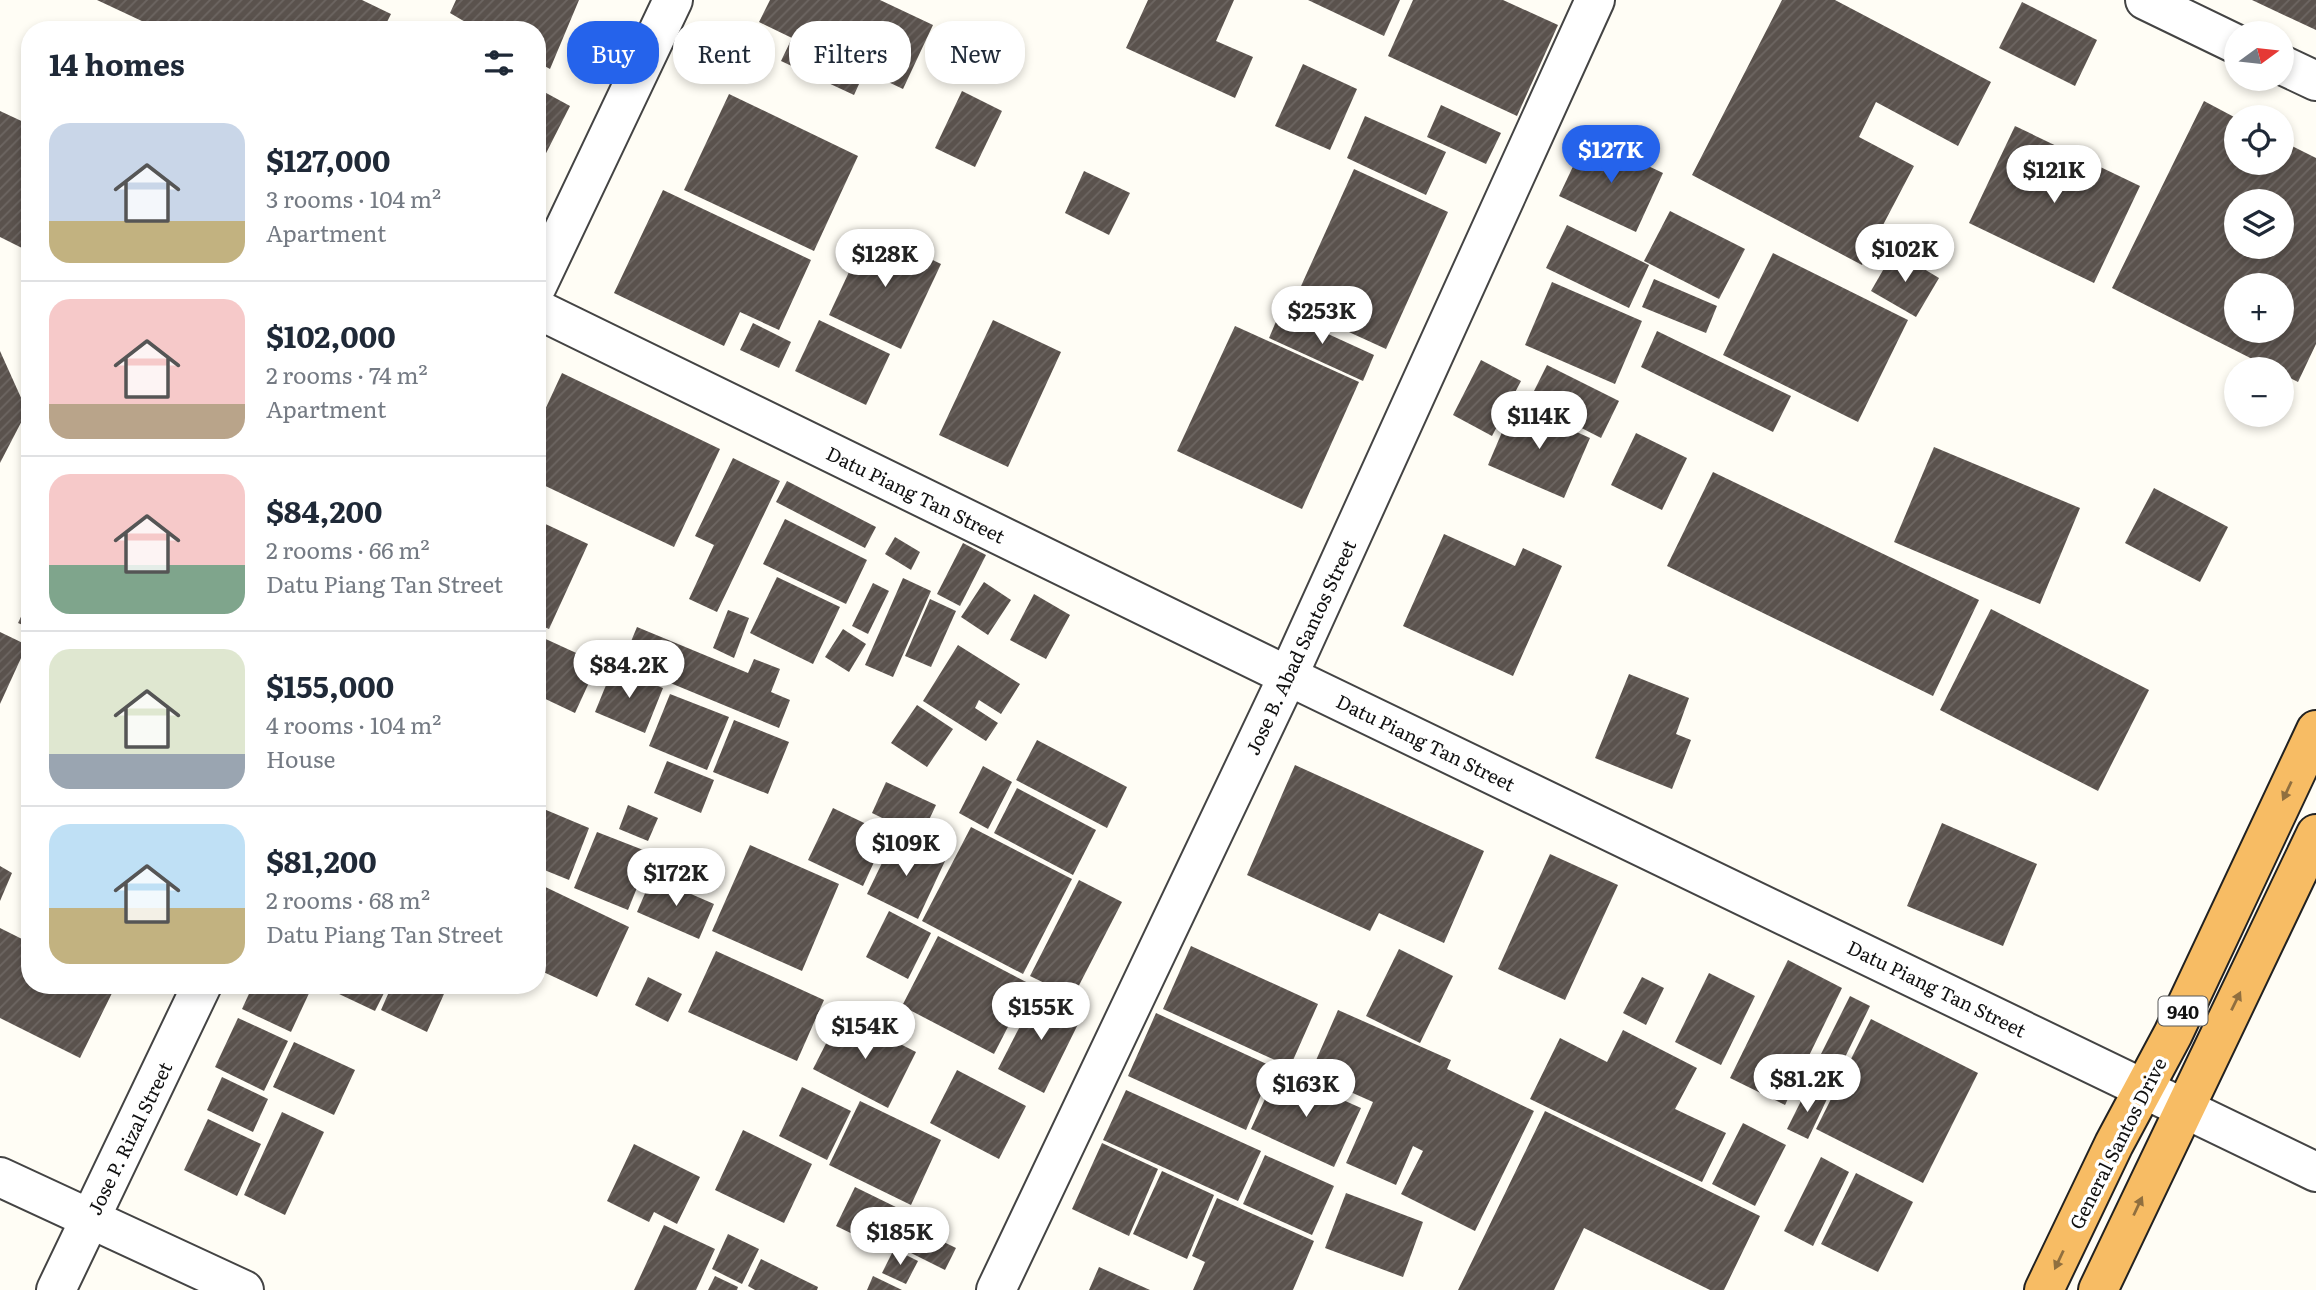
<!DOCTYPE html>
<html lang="en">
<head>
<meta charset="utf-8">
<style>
  body { margin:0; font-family:Literata,serif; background:#f6f6f7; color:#1f2937; height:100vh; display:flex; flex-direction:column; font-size:26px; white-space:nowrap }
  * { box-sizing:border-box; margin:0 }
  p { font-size:23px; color:#747a83 }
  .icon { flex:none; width:38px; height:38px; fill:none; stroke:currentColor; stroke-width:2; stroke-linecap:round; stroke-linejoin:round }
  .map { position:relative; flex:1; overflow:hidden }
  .drawer { position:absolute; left:21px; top:21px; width:525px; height:973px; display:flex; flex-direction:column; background:#fff; border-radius:28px; box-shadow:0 4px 10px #0003 }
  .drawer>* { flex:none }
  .guide { position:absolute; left:567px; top:21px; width:665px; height:63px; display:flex; gap:14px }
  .needle { width:46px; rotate:75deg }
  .controls { position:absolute; left:2224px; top:21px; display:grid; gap:14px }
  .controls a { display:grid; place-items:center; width:70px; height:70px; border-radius:50%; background:#fff; box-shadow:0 4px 10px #0003; font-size:35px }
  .price { position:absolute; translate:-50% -60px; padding:0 16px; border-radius:24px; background:#fff; color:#222; font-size:23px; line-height:46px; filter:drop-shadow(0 2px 4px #0008) }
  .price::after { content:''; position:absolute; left:50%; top:42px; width:21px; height:16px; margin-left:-10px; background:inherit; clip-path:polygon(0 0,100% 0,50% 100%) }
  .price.selected { background:#2563eb; color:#fff }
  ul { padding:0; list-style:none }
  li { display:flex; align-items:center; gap:21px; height:175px; padding:0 28px }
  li+li { border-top:2px solid #e0e1e3 }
  li span { display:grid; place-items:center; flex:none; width:196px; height:140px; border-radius:21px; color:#555 }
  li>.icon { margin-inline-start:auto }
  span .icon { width:84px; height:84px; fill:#fffc; stroke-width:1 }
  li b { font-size:30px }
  h2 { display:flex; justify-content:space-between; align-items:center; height:84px; padding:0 28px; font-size:30px }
  .pill { padding:0 24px; border-radius:28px; background:#fff; box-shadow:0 4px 10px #0003; font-size:24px; line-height:63px }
  .pill.selected { background:#2563eb; color:#fff }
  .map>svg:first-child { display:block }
  .building { fill:url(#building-hatch); fill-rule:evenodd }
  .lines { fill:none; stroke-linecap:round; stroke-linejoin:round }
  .minor-casing { stroke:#444; stroke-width:42 }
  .tertiary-casing { stroke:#444; stroke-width:42 }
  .trunk-casing { stroke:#222; stroke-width:42 }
  .minor { stroke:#fff; stroke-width:38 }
  .tertiary { stroke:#fff; stroke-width:38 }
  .trunk { stroke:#f7bc64; stroke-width:38 }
  .oneway { fill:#906f3f }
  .labels { text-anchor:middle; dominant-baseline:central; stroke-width:7; stroke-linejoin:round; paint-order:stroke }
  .shield { fill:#fff; stroke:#585858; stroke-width:2 }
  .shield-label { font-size:18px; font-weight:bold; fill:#111 }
  .street-label { font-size:19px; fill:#111; stroke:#fff }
</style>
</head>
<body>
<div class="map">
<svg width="2316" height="1290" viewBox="0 0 2316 1290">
  <defs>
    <pattern id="building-hatch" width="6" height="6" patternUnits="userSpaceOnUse" patternTransform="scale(1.75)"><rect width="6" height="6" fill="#5a524d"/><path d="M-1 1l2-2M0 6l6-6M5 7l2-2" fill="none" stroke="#6d6662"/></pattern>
  </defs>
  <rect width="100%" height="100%" fill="#fffdf5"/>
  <g class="building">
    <path d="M97,0H362L391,14L383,30H161Z"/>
    <path d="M456,0H579L550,69L537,62V30H479L450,13Z"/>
    <path d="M770,0H880L933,25L903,89L865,71L854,95L781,61L792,38L759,22Z"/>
    <path d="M1148,0H1234L1216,41L1253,57L1235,98L1126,48Z"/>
    <path d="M1308,0H1400L1384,36Z"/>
    <path d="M1413,0H1503L1558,25L1517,116L1388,56Z"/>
    <path d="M1782,0H1835L1991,82L1958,146L1876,102L1859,137L1914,166L1862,265L1692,175Z"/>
    <path d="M2252,0H2316V30Z"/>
    <path d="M2022,2L2097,40L2075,86L1999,48Z"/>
    <path d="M1303,64L1357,89L1330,150L1275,126Z"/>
    <path d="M537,88L570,106L537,171Z"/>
    <path d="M962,91L1002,111L975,167L935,148Z"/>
    <path d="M729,94L858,156L814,251L684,190Z"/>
    <path d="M2204,101L2236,118V163H2282V141L2316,158V344L2298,382L2282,374V369H2272L2112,288ZM2236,201H2282V247H2236ZM2236,285H2282V331H2236Z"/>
    <path d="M1441,105L1501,133L1486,164L1427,137Z"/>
    <path d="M0,111L30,125V252L0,237Z"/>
    <path d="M1365,116L1446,152L1426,195L1347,158Z"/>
    <path d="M2015,126L2140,186L2094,283L1969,223Z"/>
    <path d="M1587,137L1663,173L1636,232L1559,196Z"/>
    <path d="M1354,169L1448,212L1386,349L1292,306Z"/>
    <path d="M1084,171L1130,193L1109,235L1065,213Z"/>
    <path d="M663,190L811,260L779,330L740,312L724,346L614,293Z"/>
    <path d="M1670,211L1745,249L1719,299L1644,261Z"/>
    <path d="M1567,225L1649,265L1629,308L1546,268Z"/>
    <path d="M869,229L941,264L901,349L829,315Z"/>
    <path d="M1894,251L1939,278L1916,317L1871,291Z"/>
    <path d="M1773,253L1908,320L1858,422L1723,355Z"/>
    <path d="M1654,279L1717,306L1706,333L1642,307Z"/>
    <path d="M1552,282L1642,321L1615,384L1525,345Z"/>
    <path d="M1280,312L1374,355L1363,381L1269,338Z"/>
    <path d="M819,320L890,354L866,405L795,371Z"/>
    <path d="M993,320L1061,352L1008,467L939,435Z"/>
    <path d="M753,323L791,342L779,368L740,350Z"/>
    <path d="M1235,326L1359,382L1302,509L1177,451Z"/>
    <path d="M1657,331L1791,396L1773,432L1641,367Z"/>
    <path d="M0,351L27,411L0,463Z"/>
    <path d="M1481,360L1521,381L1492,436L1453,415Z"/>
    <path d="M1547,365L1619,401L1601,438L1529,401Z"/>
    <path d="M562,373L720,449L674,547L537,482V427Z"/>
    <path d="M1514,404L1590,438L1564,498L1488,465Z"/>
    <path d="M1636,433L1687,458L1662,510L1611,485Z"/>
    <path d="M1934,447L2080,508L2040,604L1894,542Z"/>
    <path d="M733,458L780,481L717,612L689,599L714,545L695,536Z"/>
    <path d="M1713,472L1979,600L1933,696L1667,566Z"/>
    <path d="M787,481L876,527L865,548L776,502Z"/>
    <path d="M2154,488L2228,527L2200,582L2125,543Z"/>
    <path d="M785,519L867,560L846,604L763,564Z"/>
    <path d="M537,520L588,544L549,629L537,624Z"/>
    <path d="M1444,534L1515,566L1523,548L1562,566L1513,676L1403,626Z"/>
    <path d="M895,537L920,552L911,570L885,554Z"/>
    <path d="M963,543L986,555L960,606L937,594Z"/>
    <path d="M777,577L840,607L813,664L750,633Z"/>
    <path d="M903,578L931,591L893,677L865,665Z"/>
    <path d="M984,582L1011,600L988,635L961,617Z"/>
    <path d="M873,583L889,591L868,634L852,626Z"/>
    <path d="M1034,594L1070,615L1046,659L1010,640Z"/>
    <path d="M30,598V628L18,623Z"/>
    <path d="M930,599L956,611L931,667L905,656Z"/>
    <path d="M1991,609L2149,690L2098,791L1940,710Z"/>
    <path d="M728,610L749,618L734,658L713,648Z"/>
    <path d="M637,627L748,673L754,659L780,669L771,692L790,700L779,728L622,663Z"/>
    <path d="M843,629L866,644L849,672L825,657Z"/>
    <path d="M0,632L27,645L0,704Z"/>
    <path d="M537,635L598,663L575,713L537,695Z"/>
    <path d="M958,645L1020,684L1001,714L979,700L975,708L998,723L986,741L923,701Z"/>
    <path d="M613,668L663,688L645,733L595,712Z"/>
    <path d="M1629,674L1689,698L1676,734L1691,740L1672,789L1595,758Z"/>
    <path d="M670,694L729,717L707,770L649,746Z"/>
    <path d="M917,705L953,729L927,767L891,743Z"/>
    <path d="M734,720L789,742L768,794L713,772Z"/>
    <path d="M1037,740L1127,787L1107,828L1016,780Z"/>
    <path d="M667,761L714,780L701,813L654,793Z"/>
    <path d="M1295,765L1484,851L1444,943L1379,913L1370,931L1247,875Z"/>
    <path d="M983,766L1012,782L988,829L959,813Z"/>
    <path d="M886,782L936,805L921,837L872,813Z"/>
    <path d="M1017,788L1096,830L1073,875L994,833Z"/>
    <path d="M628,805L658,818L648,841L619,829Z"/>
    <path d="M539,807L589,828L569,880L537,867Z"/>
    <path d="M833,808L887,834L863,886L808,860Z"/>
    <path d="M1942,823L2037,864L2003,946L1907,906Z"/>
    <path d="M971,827L1072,879L1023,974L922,921Z"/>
    <path d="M597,832L651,853L628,910L574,888Z"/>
    <path d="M895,836L945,861L918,919L867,894Z"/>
    <path d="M750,845L839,884L802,971L712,931Z"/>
    <path d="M1550,854L1618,885L1565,1000L1498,969Z"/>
    <path d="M0,866L12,873L0,901Z"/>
    <path d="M652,877L714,904L699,939L637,912Z"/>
    <path d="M1079,880L1122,902L1073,997L1030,976Z"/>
    <path d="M537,883L629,927L597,997L537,969Z"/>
    <path d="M889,911L931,933L908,979L866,957Z"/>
    <path d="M0,928L30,943V985L115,987L80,1058L0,1018Z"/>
    <path d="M938,936L1030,984L994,1054L902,1006Z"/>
    <path d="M1191,946L1318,1004L1290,1067L1163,1009Z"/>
    <path d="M1399,949L1453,976L1420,1043L1366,1016Z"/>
    <path d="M716,951L824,1000L797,1061L688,1012Z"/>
    <path d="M1788,960L1842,988L1785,1105L1730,1078Z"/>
    <path d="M1709,973L1755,996L1721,1065L1675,1042Z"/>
    <path d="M648,977L682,994L668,1022L635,1005Z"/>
    <path d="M1642,977L1664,988L1646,1025L1623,1013Z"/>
    <path d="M253,985H303L311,989L291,1032L242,1009Z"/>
    <path d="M320,985H388L375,1011Z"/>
    <path d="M392,985H448L427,1032L381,1010Z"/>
    <path d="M1038,991L1083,1014L1044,1093L998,1069Z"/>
    <path d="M1850,996L1870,1006L1830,1088L1809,1078Z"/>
    <path d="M1338,1010L1451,1060L1447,1069L1534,1111L1475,1231L1401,1194L1423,1151L1413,1146L1396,1185L1346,1163L1373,1102L1310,1074Z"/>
    <path d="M1156,1013L1273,1067L1246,1130L1128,1076Z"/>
    <path d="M841,1014L916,1052L888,1108L813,1069Z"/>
    <path d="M238,1018L288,1041L264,1091L215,1067Z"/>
    <path d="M1871,1019L1978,1073L1923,1183L1816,1129Z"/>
    <path d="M1623,1030L1697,1068L1675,1109L1726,1133L1702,1182L1530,1099L1560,1038L1607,1062Z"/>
    <path d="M294,1042L355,1070L334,1115L273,1087Z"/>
    <path d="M957,1070L1026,1106L999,1159L930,1123Z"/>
    <path d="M1278,1071L1361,1108L1334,1167L1251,1129Z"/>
    <path d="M222,1077L268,1099L253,1132L207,1110Z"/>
    <path d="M802,1087L851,1111L827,1160L779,1136Z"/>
    <path d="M1807,1089L1827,1099L1808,1139L1787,1129Z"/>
    <path d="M1126,1090L1261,1151L1238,1201L1103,1140Z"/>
    <path d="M860,1101L941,1140L911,1205L829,1165Z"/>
    <path d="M1545,1111L1760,1216L1724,1290H1710L1584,1228L1554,1290H1458Z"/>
    <path d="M282,1112L324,1132L285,1215L244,1195Z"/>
    <path d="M208,1119L261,1144L237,1196L184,1170Z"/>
    <path d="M1743,1123L1786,1145L1755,1206L1712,1184Z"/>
    <path d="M743,1130L812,1164L784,1223L715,1190Z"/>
    <path d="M1102,1143L1158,1169L1129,1236L1072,1209Z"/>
    <path d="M634,1144L700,1177L677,1224L654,1212L649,1222L607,1201Z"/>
    <path d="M1265,1155L1334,1186L1312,1235L1243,1204Z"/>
    <path d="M1821,1157L1849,1172L1813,1246L1784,1231Z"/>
    <path d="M1162,1171L1214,1195L1187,1259L1133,1234Z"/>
    <path d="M1856,1173L1913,1202L1878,1272L1821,1244Z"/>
    <path d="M855,1187L904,1211L886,1250L836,1226Z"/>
    <path d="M1346,1193L1423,1222L1403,1277L1325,1248Z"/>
    <path d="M1217,1198L1314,1241L1293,1290H1193L1205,1262L1192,1256Z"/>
    <path d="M664,1225L715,1249L696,1290H634Z"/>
    <path d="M909,1225L956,1248L945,1270L899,1247Z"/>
    <path d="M728,1234L759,1249L742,1284L712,1269Z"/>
    <path d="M894,1249L918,1261L906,1284L882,1273Z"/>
    <path d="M761,1259L818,1287L817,1290H755L748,1286Z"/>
    <path d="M1099,1267L1150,1290H1089Z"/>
    <path d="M715,1276L738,1287L737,1290H708Z"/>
    <path d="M873,1276L902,1290H867Z"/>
  </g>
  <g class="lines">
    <defs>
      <path id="minor" d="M537,309L1288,676L2316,1172"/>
      <g id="tertiary">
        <path d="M2145,0L2236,44"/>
        <path d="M2282,65L2316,81"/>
        <path d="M537,286L673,0"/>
        <path d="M0,1177L244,1290"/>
        <path d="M56,1290L202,985"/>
        <path d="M996,1290L1288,676L1595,0"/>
      </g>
      <g id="trunk">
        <path d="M2044,1290L2114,1144L2173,1034L2316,730"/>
        <path d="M2098,1290L2316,834"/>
      </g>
    </defs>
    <use href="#minor" class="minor-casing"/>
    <use href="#tertiary" class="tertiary-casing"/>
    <use href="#trunk" class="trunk-casing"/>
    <use href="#minor" class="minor"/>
    <use href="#tertiary" class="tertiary"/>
    <use href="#trunk" class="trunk"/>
  </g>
  <defs><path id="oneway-solid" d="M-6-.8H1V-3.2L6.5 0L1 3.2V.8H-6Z" transform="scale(1.75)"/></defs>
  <g class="oneway">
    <use href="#oneway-solid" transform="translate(2287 791) rotate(115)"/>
    <use href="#oneway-solid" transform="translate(2236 1001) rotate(-64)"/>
    <use href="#oneway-solid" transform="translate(2138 1206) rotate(-65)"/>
    <use href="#oneway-solid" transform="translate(2059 1260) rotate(115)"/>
  </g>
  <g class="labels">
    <rect class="shield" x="2158.5" y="996.5" width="49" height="29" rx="5"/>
    <g class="shield-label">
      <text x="2183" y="1011">940</text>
    </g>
    <g class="street-label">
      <text transform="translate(916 494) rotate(26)">Datu Piang Tan Street</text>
      <text transform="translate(1300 647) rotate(-65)">Jose B. Abad Santos Street</text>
      <text transform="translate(1426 742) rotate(26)">Datu Piang Tan Street</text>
      <text transform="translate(1937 988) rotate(26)">Datu Piang Tan Street</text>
      <text transform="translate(129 1138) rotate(-64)">Jose P. Rizal Street</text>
      <text transform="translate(2117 1143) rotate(-63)">General Santos Drive</text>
    </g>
  </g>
</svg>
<div class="controls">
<a><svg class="needle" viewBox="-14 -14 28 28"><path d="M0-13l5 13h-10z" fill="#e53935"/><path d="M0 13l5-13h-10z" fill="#747a83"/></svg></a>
<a><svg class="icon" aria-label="locate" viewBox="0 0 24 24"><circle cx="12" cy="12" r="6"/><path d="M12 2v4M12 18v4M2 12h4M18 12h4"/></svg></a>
<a><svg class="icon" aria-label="layers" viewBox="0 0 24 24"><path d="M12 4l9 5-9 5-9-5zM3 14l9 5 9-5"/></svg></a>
<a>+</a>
<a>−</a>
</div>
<b class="price selected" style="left:1611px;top:185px">$127K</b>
<b class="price" style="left:2054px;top:205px">$121K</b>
<b class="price" style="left:1905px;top:284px">$102K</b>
<b class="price" style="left:885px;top:289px">$128K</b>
<b class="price" style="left:1322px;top:346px">$253K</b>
<b class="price" style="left:1539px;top:451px">$114K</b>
<b class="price" style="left:629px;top:700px">$84.2K</b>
<b class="price" style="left:906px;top:878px">$109K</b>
<b class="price" style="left:676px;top:908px">$172K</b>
<b class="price" style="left:1041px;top:1042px">$155K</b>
<b class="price" style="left:865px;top:1061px">$154K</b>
<b class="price" style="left:1807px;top:1114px">$81.2K</b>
<b class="price" style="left:1306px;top:1119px">$163K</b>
<b class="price" style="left:900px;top:1267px">$185K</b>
<div class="guide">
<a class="pill selected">Buy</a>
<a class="pill">Rent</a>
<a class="pill">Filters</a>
<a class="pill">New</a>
</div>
<section class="drawer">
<h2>14 homes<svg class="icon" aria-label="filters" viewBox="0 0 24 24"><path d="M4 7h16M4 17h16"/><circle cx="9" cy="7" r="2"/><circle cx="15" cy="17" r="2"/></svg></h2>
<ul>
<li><span style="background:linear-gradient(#c9d6e8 70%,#c2b280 0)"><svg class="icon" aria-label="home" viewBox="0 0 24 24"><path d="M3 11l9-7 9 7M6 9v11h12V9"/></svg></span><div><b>$127,000</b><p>3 rooms · 104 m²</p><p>Apartment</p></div></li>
<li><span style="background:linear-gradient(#f6c9c9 75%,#b9a48a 0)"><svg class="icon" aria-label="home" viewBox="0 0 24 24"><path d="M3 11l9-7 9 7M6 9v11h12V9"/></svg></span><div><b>$102,000</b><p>2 rooms · 74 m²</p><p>Apartment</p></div></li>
<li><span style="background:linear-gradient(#f6c9c9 65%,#7fa58c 0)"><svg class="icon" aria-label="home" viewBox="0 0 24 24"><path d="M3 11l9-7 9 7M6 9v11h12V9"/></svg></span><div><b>$84,200</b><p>2 rooms · 66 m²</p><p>Datu Piang Tan Street</p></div></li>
<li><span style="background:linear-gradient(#dfe7d0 75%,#9aa5b1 0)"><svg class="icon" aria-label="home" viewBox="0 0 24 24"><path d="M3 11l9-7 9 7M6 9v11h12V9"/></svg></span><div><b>$155,000</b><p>4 rooms · 104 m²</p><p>House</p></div></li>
<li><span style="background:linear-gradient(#bfe0f5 60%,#c2b280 0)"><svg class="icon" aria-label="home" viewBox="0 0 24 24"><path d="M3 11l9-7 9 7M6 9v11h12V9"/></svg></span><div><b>$81,200</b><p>2 rooms · 68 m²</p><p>Datu Piang Tan Street</p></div></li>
</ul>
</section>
</div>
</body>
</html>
